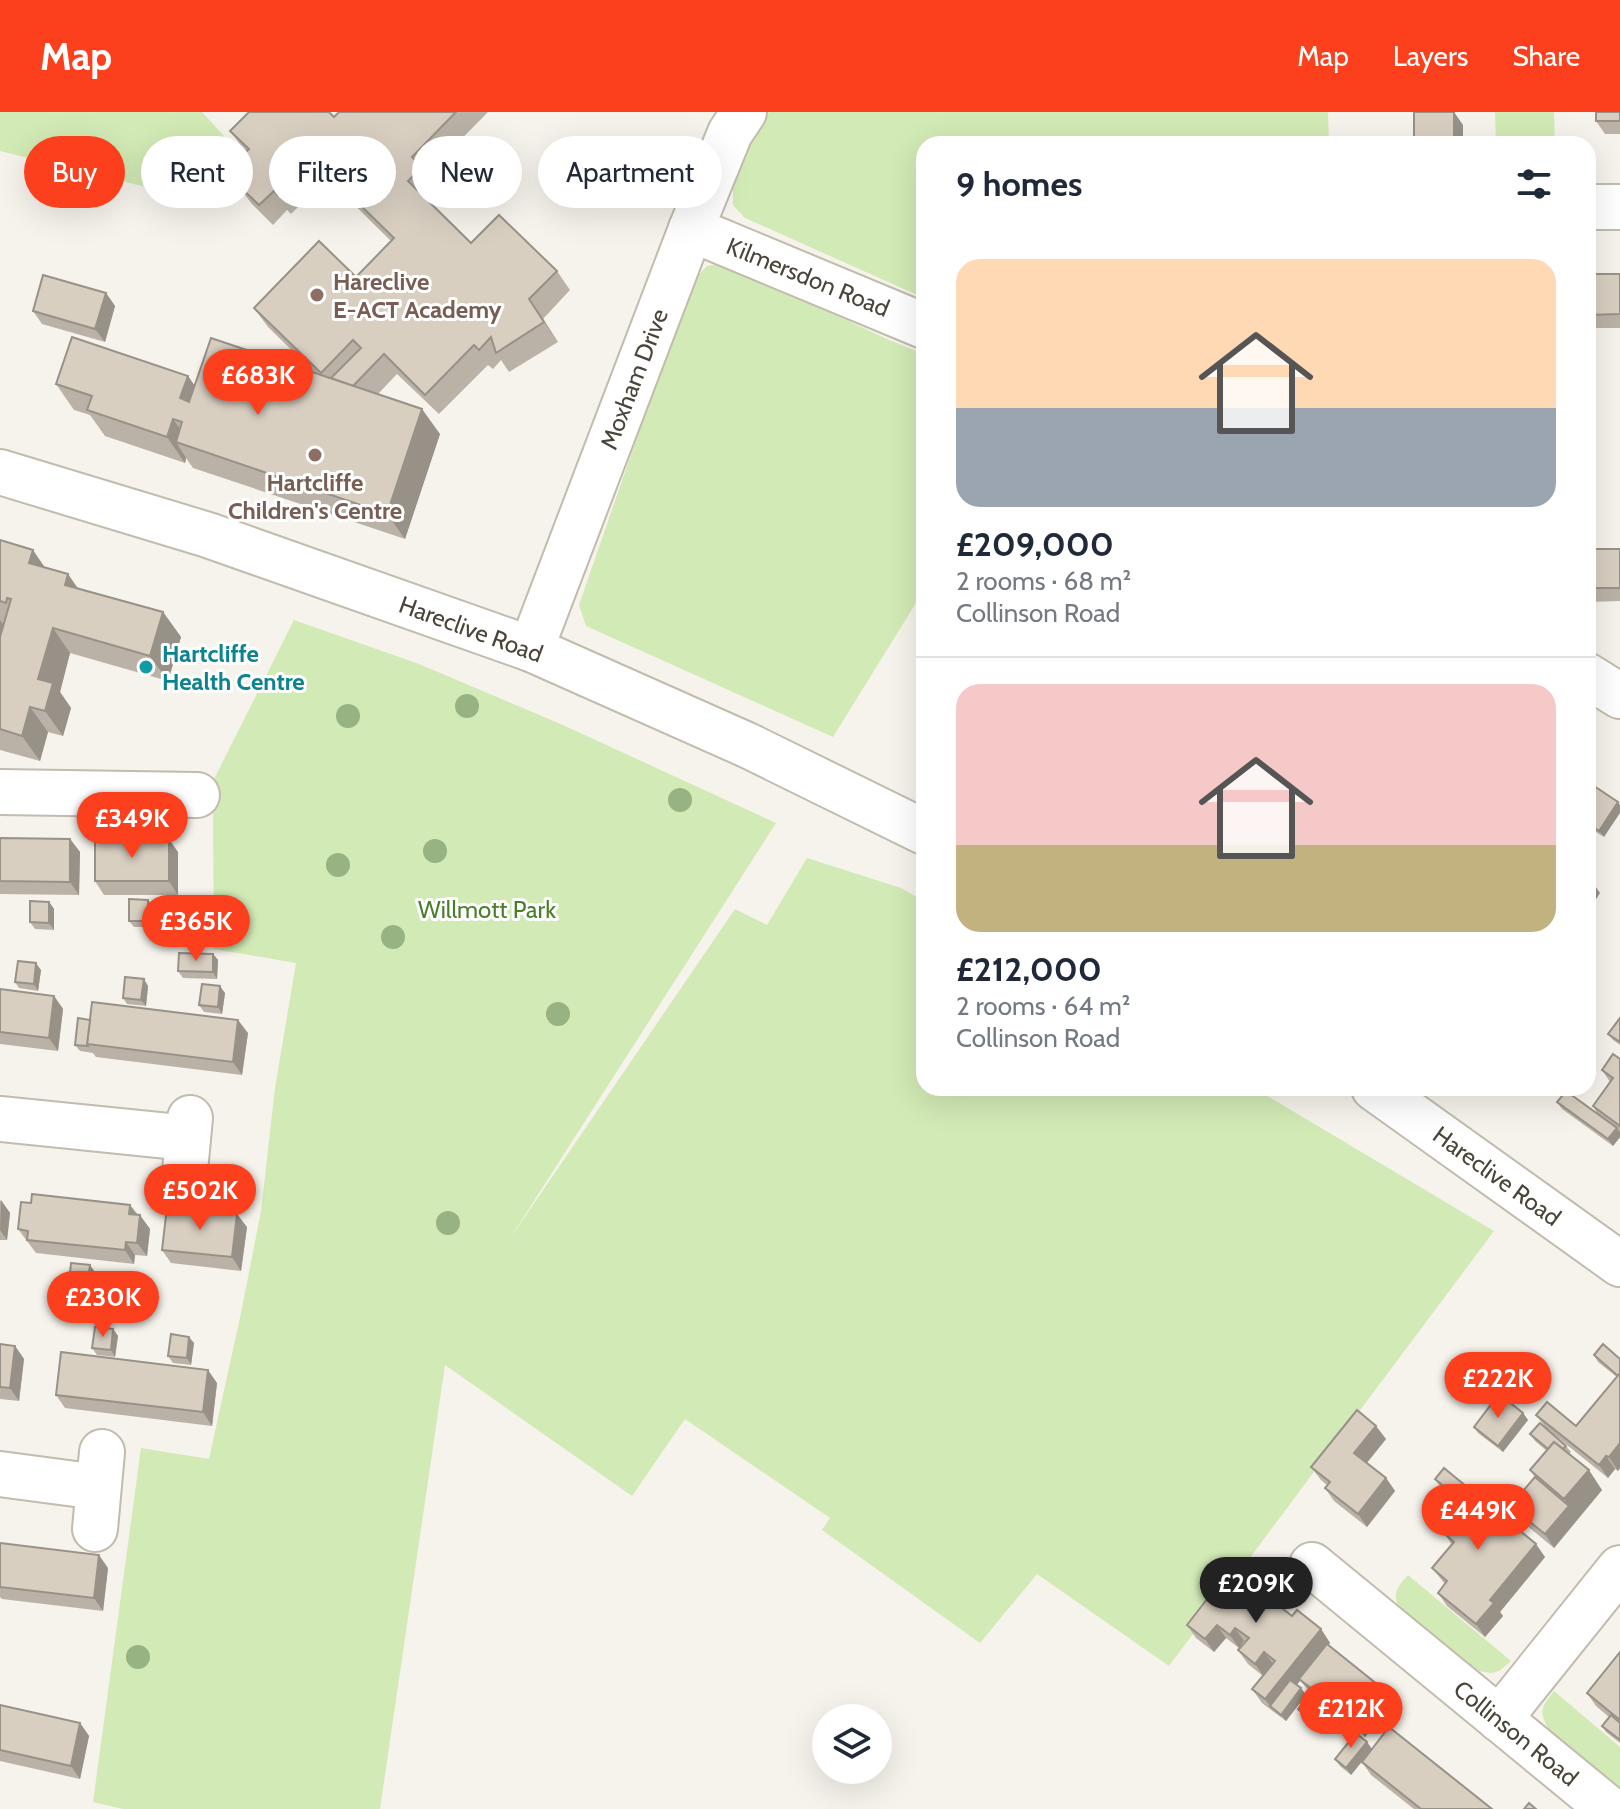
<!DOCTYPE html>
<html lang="en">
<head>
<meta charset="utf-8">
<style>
  body { margin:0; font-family:Cabin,sans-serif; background:#f6f6f7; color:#1f2937; height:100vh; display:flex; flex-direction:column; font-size:30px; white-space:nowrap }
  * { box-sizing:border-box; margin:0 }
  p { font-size:26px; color:#747a83 }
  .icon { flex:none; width:44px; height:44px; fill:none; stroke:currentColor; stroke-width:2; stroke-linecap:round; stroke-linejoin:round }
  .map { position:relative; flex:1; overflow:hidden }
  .drawer { position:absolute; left:916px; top:24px; width:680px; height:960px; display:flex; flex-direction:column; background:#fff; border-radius:24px; box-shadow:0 8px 32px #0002 }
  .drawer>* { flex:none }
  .guide { position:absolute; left:24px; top:24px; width:760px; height:72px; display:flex; gap:16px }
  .controls { position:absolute; left:812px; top:1592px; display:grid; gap:16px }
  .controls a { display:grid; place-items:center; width:80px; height:80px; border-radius:50%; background:#fff; box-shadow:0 8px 32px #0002; font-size:40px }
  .price { position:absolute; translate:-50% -68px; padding:0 18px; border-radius:28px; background:#fc3f1d; color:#fff; font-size:26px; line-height:52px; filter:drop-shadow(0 2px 4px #0008) }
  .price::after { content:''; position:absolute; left:50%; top:48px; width:24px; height:18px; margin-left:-12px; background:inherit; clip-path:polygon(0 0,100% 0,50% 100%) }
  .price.on { background:#222; color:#fff }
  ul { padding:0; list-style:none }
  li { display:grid; align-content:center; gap:16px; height:424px; padding:0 40px }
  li+li { border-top:2px solid #e0e1e3 }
  li span { display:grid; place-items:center; height:248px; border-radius:24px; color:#555 }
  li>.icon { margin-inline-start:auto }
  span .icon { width:144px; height:144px; fill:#fffc; stroke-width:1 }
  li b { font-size:34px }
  h2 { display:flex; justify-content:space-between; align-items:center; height:96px; padding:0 40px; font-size:34px }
  .chip { padding:0 28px; border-radius:36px; background:#fff; box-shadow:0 8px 32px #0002; font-size:28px; line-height:72px }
  .chip.on { background:#fc3f1d; color:#fff }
  header { display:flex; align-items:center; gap:48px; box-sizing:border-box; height:112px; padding:0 40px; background:#fc3f1d; color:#fff }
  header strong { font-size:38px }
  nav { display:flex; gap:44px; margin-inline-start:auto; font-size:28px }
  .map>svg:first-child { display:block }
  .green { fill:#d2eab5 }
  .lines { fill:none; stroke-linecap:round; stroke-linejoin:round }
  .minor-casing { stroke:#c2bbae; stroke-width:48 }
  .minor { stroke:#fff; stroke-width:44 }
  .tree { fill:#97b381 }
  .wall { fill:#bab2a6 }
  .shaded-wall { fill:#979187 }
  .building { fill:#d8cfc1; stroke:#979187; stroke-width:2 }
  .education-dot { fill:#8d6e63; stroke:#fff; stroke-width:3 }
  .culture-dot { fill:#0f9aa8; stroke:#fff; stroke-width:3 }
  .labels { text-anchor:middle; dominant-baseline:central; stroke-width:6; stroke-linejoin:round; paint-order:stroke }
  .street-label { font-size:24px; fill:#4b4439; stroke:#fff }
  .education-label { font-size:24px; font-weight:bold; fill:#785e54; stroke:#fff; text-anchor:start }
  .culture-label { font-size:24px; font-weight:bold; fill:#0d838f; stroke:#fff; text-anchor:start }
  .park-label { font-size:24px; fill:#4a7f2a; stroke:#fff }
</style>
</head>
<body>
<header>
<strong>Map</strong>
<nav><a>Map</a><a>Layers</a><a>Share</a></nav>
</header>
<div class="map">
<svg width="1620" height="1697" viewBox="0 0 1620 1697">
  <rect width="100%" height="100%" fill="#f6f3ec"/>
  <g class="green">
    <path d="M0,0H202L225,25L213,56L182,84L0,39Z"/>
    <path d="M769,0H1328L1329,32H924V186L745,106L733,93V74L746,39Z"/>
    <path d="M1495,0H1554L1555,32H1496Z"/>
    <path d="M725,151L889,228L924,242V478L833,625L586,514L579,493L690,172L707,154Z"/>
    <path d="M294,508L419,552L563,613L776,711L507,1131L735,797L767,813L807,746L901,776L924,789V976H1254L1494,1119L1169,1554L1037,1462L980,1531L822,1418L830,1406L685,1307L632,1384L445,1253L380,1697H123L93,1690L141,1336L209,1347L241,1201L261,1099L275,976L296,851L214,837L213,706L215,665Z"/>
    <path d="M1408,1463L1511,1549L1499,1559L1491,1561L1472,1558L1400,1498C1392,1481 1396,1477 1408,1463Z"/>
    <path d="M1554,1579L1620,1635V1675L1548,1616C1538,1597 1542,1595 1554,1579Z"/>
  </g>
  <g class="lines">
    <defs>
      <g id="minor">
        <path d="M1589,95H1620"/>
        <path d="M691,117L924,214"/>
        <path d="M0,360L208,423L531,537L747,633L924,720"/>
        <path d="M531,537L691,117L730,21L744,0"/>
        <path d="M1588,564L1620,584"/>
        <path d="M0,680L197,683"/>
        <path d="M1374,976L1620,1152"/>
        <path d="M0,1007L188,1026"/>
        <path d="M184,1069L190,1006"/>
        <path d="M0,1362L98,1375"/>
        <path d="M95,1417L102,1340"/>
        <path d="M1312,1453L1609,1697"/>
        <path d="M1499,1607L1620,1456"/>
      </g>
    </defs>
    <use href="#minor" class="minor-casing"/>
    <use href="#minor" class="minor"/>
  </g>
  <g class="tree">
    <circle cx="467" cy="594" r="12"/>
    <circle cx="348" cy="604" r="12"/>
    <circle cx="680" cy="688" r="12"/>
    <circle cx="435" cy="739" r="12"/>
    <circle cx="338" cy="753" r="12"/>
    <circle cx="393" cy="825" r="12"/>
    <circle cx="558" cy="902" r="12"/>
    <circle cx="448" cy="1111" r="12"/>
    <circle cx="138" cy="1545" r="12"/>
  </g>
  <g class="wall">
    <path d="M339,0H488L427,62L436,75L425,86L471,131L557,159L570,178L543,207L558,230L509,260L501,248L493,257L488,253L439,302L397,262L378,282L440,322L405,427L193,356L186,346L185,351L105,324L90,303L74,298L56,272L188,264L195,274L315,261L268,215L254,196L356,165L391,129L327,66L291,102L287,98L273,113L251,91L237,72L243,66L234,52L246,40L230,19L334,5Z"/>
    <path d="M1620,0V22H1605L1596,9Z"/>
    <rect x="1588" y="162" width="32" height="54"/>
    <path d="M106,181L115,194L105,230L42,212L33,199Z"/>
    <path d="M0,428L78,476L163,500L181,525L168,569L70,541L60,580L71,596L63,624L48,620L40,649L0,638Z"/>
    <path d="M1588,437H1620V489L1588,490Z"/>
    <path d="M1588,677L1604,725L1588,715Z"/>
    <path d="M0,726L70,727L80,740L79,783L0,782Z"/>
    <path d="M178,740V783H104L95,769Z"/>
    <path d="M49,790L54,797V818L35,817L30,810Z"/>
    <path d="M153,794L152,815H134L129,809Z"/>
    <path d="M213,842L218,848L217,867L183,866L178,859Z"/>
    <path d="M41,858L38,879L19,876L15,870Z"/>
    <path d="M148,874L146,894L127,892L123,886Z"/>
    <path d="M0,877L54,884L63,897L58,939L0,932Z"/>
    <path d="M225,881L222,902L204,900L199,893Z"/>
    <path d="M1620,906V933L1613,928L1608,922Z"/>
    <path d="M248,921L242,963L96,945L93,941L80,939L75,933Z"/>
    <path d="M1620,947V1025L1613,1034L1562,997L1557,990L1597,1001L1593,994L1610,970L1602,958Z"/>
    <path d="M0,1088L10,1101L7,1128H0Z"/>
    <path d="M31,1091L130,1093L150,1117L147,1144L135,1143L134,1152L36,1141L18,1117Z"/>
    <path d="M247,1115L241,1159L171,1151L162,1138Z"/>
    <path d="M95,1160L92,1181L73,1179L69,1172Z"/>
    <path d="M113,1217L118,1224L115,1245L97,1243L92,1236Z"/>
    <path d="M194,1231L191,1253L173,1251L168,1244Z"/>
    <path d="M0,1232L15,1234L24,1247L19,1289L0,1287Z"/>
    <path d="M1594,1243L1620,1247V1356L1618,1359L1615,1357L1608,1366L1546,1316L1536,1303L1576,1314L1617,1265L1598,1250Z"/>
    <path d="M217,1271L212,1314L65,1296L56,1283Z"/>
    <path d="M1523,1301L1528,1308L1503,1340L1478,1321L1474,1315Z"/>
    <path d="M1530,1322L1566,1334L1571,1340L1569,1342L1602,1378L1554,1436L1519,1407L1517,1403L1510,1411L1545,1445L1500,1500L1503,1504L1485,1525L1447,1494L1438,1481L1445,1472L1432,1456L1452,1433L1444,1421L1464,1396L1444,1380L1435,1367L1511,1396L1535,1365L1530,1358L1547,1339L1535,1329Z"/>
    <path d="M1386,1327L1367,1351L1386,1366L1395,1379L1367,1415L1334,1389L1325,1376L1327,1373L1321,1368L1311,1355Z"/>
    <path d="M0,1431L108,1456L103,1499L2,1487L0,1485Z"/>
    <path d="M1270,1486L1292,1504L1321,1517L1330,1531L1328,1533L1392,1591L1365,1625L1337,1603L1321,1622L1307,1610L1298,1597L1310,1581L1300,1568L1297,1573L1306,1583L1286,1609L1262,1591L1252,1577L1263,1564L1248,1552L1238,1538L1245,1530L1244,1529L1239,1536L1226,1526L1214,1540L1196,1526L1187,1513Z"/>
    <path d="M1620,1540V1631L1606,1620L1602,1614L1609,1605L1596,1594L1587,1581Z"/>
    <path d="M0,1593L80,1611L89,1624L80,1667L0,1649Z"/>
    <path d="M1367,1630L1372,1637L1351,1663L1340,1654L1335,1647Z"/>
    <path d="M1362,1650L1492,1697H1414L1371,1663Z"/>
  </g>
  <g class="shaded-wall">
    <path d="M1454,0L1463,13V32H1454Z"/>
    <path d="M106,181L115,194L105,230L95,217Z"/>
    <path d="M529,187L543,207L558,230L544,210Z"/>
    <path d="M188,264L205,289L198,312L180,286Z"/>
    <path d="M422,297L440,322L405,427L387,402Z"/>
    <path d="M173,307L191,332L176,330L186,346L185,351L167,325Z"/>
    <path d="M33,438L50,463L29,451Z"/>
    <path d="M68,462L86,488L65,473Z"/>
    <path d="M163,500L181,525L168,569L150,544Z"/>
    <path d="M0,508L11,523L0,560Z"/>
    <path d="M53,516L70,541L60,580L71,596L63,624L45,599L38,567Z"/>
    <path d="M30,595L48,620L40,649L22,624Z"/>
    <path d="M1618,690L1620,693V701L1604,725L1599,719Z"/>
    <path d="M70,727L80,740L79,783L70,770Z"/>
    <path d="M169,727L178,740V783L169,769Z"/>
    <path d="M1591,768L1600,781L1590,797L1588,794V772Z"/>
    <path d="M148,788L153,794L152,815L148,809Z"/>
    <path d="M49,790L54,797V818L49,811Z"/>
    <path d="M213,842L218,848L217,867L213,860Z"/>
    <path d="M36,851L41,858L38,879L34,872Z"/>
    <path d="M144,867L148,874L146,894L141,888Z"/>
    <path d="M220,874L225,881L222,902L218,895Z"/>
    <path d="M54,884L63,897L58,939L49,926Z"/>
    <path d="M238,908L248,921L242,963L233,950Z"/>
    <path d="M1617,1016L1620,1020V1025L1613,1034L1608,1027Z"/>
    <path d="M1,1088L10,1101L7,1128L0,1118Z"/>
    <path d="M130,1093L139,1106L129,1102Z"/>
    <path d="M237,1102L247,1115L241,1159L232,1145Z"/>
    <path d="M140,1103L150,1117L147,1144L137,1131Z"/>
    <path d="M126,1130L135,1143L134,1152L125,1138Z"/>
    <path d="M90,1153L95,1160L92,1181L87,1175Z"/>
    <path d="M113,1217L118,1224L115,1245L111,1238Z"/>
    <path d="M189,1225L194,1231L191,1253L187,1246Z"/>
    <path d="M15,1234L24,1247L19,1289L10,1276Z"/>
    <path d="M208,1258L217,1271L212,1314L203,1300Z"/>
    <path d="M1523,1301L1528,1308L1503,1340L1498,1334Z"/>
    <path d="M1376,1314L1386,1327L1364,1354L1354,1341Z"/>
    <path d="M1620,1331V1356L1618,1359L1609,1345Z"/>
    <path d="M1606,1344L1615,1357L1608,1366L1599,1353Z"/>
    <path d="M1589,1358L1602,1378L1554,1436L1545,1422L1569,1394L1564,1387Z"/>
    <path d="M1386,1366L1395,1379L1367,1415L1358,1402Z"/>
    <path d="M1512,1396L1517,1403L1507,1414L1503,1408Z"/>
    <path d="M1536,1432L1545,1445L1500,1500L1503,1504L1485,1525L1476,1512L1490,1488Z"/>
    <path d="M99,1443L108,1456L103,1499L94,1486Z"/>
    <path d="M1261,1472L1270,1486L1267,1490L1258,1477Z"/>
    <path d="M1217,1513L1226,1526L1214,1540L1205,1527Z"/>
    <path d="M1235,1516L1244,1529L1239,1536L1230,1523Z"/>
    <path d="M1321,1517L1330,1531L1276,1599L1270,1594L1265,1587Z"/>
    <path d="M1264,1540L1274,1553L1264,1565L1255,1552Z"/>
    <path d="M1301,1576L1306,1583L1286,1609L1281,1603Z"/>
    <path d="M1383,1577L1392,1591L1365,1625L1356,1612Z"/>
    <path d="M1328,1590L1337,1603L1321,1622L1312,1609Z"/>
    <path d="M80,1611L89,1624L80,1667L71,1654Z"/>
    <path d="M1367,1630L1372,1637L1351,1663L1346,1656Z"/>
  </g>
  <g class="building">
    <path d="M249,0H329L334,5L339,0H456L412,45L422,55L408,69L471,131L499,103L557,159L529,187L544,210L496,241L491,225L479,238L474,233L425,283L384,242L353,274L331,266L361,236L353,228L321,261L254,196L319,129L356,165L394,126L313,47L278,83L274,79L259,93L237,72L245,64L234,52L249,37L230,19Z"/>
    <rect x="1414" y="0" width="40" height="32"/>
    <rect x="1596" y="0" width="24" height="9"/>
    <path d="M1588,162H1620V202L1588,203Z"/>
    <path d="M43,163L106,181L95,217L33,199Z"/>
    <path d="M72,225L188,264L180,286L189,290L211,226L422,297L387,402L176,330L182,310L173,307L167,325L87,298L92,284L56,272Z"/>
    <path d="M0,428L33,438L29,451L68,462L65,473L163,500L150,544L53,516L38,567L53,571L45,599L30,595L22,624L0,617V525L11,487L7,486L6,491L0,489Z"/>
    <rect x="1588" y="437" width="32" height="39"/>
    <path d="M1591,672L1618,690L1599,719L1588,711V677Z"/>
    <path d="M0,726L70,727V770L0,769Z"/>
    <rect x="95" y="727" width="74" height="42"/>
    <path d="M129,787L148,788V809H129Z"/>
    <path d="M30,789L49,790V811L30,810Z"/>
    <path d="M179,841L213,842V860L178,859Z"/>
    <path d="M18,849L36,851L34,872L15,870Z"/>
    <path d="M125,865L144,867L141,888L123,886Z"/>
    <path d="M202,872L220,874L218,895L199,893Z"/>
    <path d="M0,877L54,884L49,926L0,920Z"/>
    <path d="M92,890L238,908L233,950L87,932Z"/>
    <path d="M78,906L90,908L87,932L88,934L75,933Z"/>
    <path d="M1620,906V930L1608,922Z"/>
    <path d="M1613,942L1620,947V1014L1593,994L1613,966L1602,958Z"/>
    <path d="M1566,979L1617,1016L1608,1027L1557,990Z"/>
    <path d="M32,1082L130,1093L129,1102L140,1103L137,1131L126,1130L125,1138L27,1128L28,1119L18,1117L21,1090L31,1091Z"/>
    <path d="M167,1095L237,1102L232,1145L162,1138Z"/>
    <path d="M71,1151L90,1153L87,1175L69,1172Z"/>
    <path d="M95,1215L113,1217L111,1238L92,1236Z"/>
    <path d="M171,1222L189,1225L187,1246L168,1244Z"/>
    <path d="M0,1232L15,1234L10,1276L0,1275Z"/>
    <path d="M1603,1232L1620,1247V1261L1618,1264L1594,1243Z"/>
    <path d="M61,1240L208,1258L203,1300L56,1283Z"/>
    <path d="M1620,1261V1331L1609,1345L1606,1344L1599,1353L1536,1303L1547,1290L1576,1314Z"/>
    <path d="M1499,1282L1523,1301L1498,1334L1474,1315Z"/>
    <path d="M1357,1298L1376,1314L1354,1341L1386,1366L1358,1402L1325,1376L1330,1370L1311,1355Z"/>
    <path d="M1540,1311L1566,1334L1563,1337L1554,1330L1548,1337L1530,1322Z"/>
    <path d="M1554,1330L1589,1358L1564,1387L1530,1358Z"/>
    <path d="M1444,1356L1536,1432L1490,1488L1494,1491L1476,1512L1438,1481L1447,1469L1432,1456L1454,1430L1444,1421L1464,1396L1467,1397L1469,1395L1435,1367Z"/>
    <path d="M1535,1365L1569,1394L1545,1422L1510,1394Z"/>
    <path d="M1485,1374L1512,1396L1504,1406L1477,1384Z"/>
    <path d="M0,1431L99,1443L94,1486L0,1475Z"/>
    <path d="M1235,1451L1261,1472L1258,1477L1292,1504L1297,1498L1321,1517L1265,1587L1252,1577L1275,1549L1264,1540L1255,1552L1238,1538L1249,1526L1235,1516L1230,1523L1217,1513L1205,1527L1187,1513Z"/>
    <path d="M1327,1532L1383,1577L1356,1612L1328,1590L1312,1609L1298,1597L1313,1578L1299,1567Z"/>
    <path d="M1620,1540V1608L1587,1581Z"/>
    <path d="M1290,1568L1301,1576L1281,1603L1270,1594Z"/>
    <path d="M0,1593L80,1611L71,1654L0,1638Z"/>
    <path d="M1611,1603L1620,1611V1628L1602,1614Z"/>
    <path d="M1389,1615L1492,1697H1421L1362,1650Z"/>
    <path d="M1356,1621L1367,1630L1346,1656L1335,1647Z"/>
    <path d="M1529,1691L1536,1697H1524Z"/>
  </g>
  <g class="education-dot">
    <circle cx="317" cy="183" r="8"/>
    <circle cx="315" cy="343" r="8"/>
  </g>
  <circle class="culture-dot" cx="146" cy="555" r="8"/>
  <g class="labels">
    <g class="street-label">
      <text transform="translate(808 165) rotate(22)">Kilmersdon Road</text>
      <text transform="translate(634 267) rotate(-69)">Moxham Drive</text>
      <text transform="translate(471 517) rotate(20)">Hareclive Road</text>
      <text transform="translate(1497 1064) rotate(36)">Hareclive Road</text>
      <text transform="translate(1516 1621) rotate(39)">Collinson Road</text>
    </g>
    <g class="education-label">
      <text x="333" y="169">Hareclive<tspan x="333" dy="28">E-ACT Academy</tspan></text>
      <text x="315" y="370" text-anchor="middle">Hartcliffe<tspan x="315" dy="28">Children's Centre</tspan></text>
    </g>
    <g class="culture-label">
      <text x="162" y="541">Hartcliffe<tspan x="162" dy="28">Health Centre</tspan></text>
    </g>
    <g class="park-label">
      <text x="487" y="797">Willmott Park</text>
    </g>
  </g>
</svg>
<div class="controls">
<a><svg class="icon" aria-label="layers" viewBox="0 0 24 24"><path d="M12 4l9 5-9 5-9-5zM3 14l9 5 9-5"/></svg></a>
</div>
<b class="price" style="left:258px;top:305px">£683K</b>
<b class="price" style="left:132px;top:748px">£349K</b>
<b class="price" style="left:196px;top:851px">£365K</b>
<b class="price" style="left:200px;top:1120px">£502K</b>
<b class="price" style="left:103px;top:1227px">£230K</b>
<b class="price" style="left:1498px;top:1308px">£222K</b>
<b class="price" style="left:1478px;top:1440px">£449K</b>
<b class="price on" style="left:1256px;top:1513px">£209K</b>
<b class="price" style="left:1351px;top:1638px">£212K</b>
<div class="guide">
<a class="chip on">Buy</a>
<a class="chip">Rent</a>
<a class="chip">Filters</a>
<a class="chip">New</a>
<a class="chip">Apartment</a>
</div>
<section class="drawer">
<h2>9 homes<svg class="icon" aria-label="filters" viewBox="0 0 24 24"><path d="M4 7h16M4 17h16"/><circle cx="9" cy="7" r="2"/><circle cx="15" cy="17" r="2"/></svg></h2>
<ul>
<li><span style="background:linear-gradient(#ffd9b3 60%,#9aa5b1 0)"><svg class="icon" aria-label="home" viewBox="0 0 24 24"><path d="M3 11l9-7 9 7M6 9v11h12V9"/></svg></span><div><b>£209,000</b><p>2 rooms · 68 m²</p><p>Collinson Road</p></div></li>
<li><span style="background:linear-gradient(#f6c9c9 65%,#c2b280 0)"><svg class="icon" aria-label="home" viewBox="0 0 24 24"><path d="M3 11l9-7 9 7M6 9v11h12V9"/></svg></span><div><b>£212,000</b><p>2 rooms · 64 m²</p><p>Collinson Road</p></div></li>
</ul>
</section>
</div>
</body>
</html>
